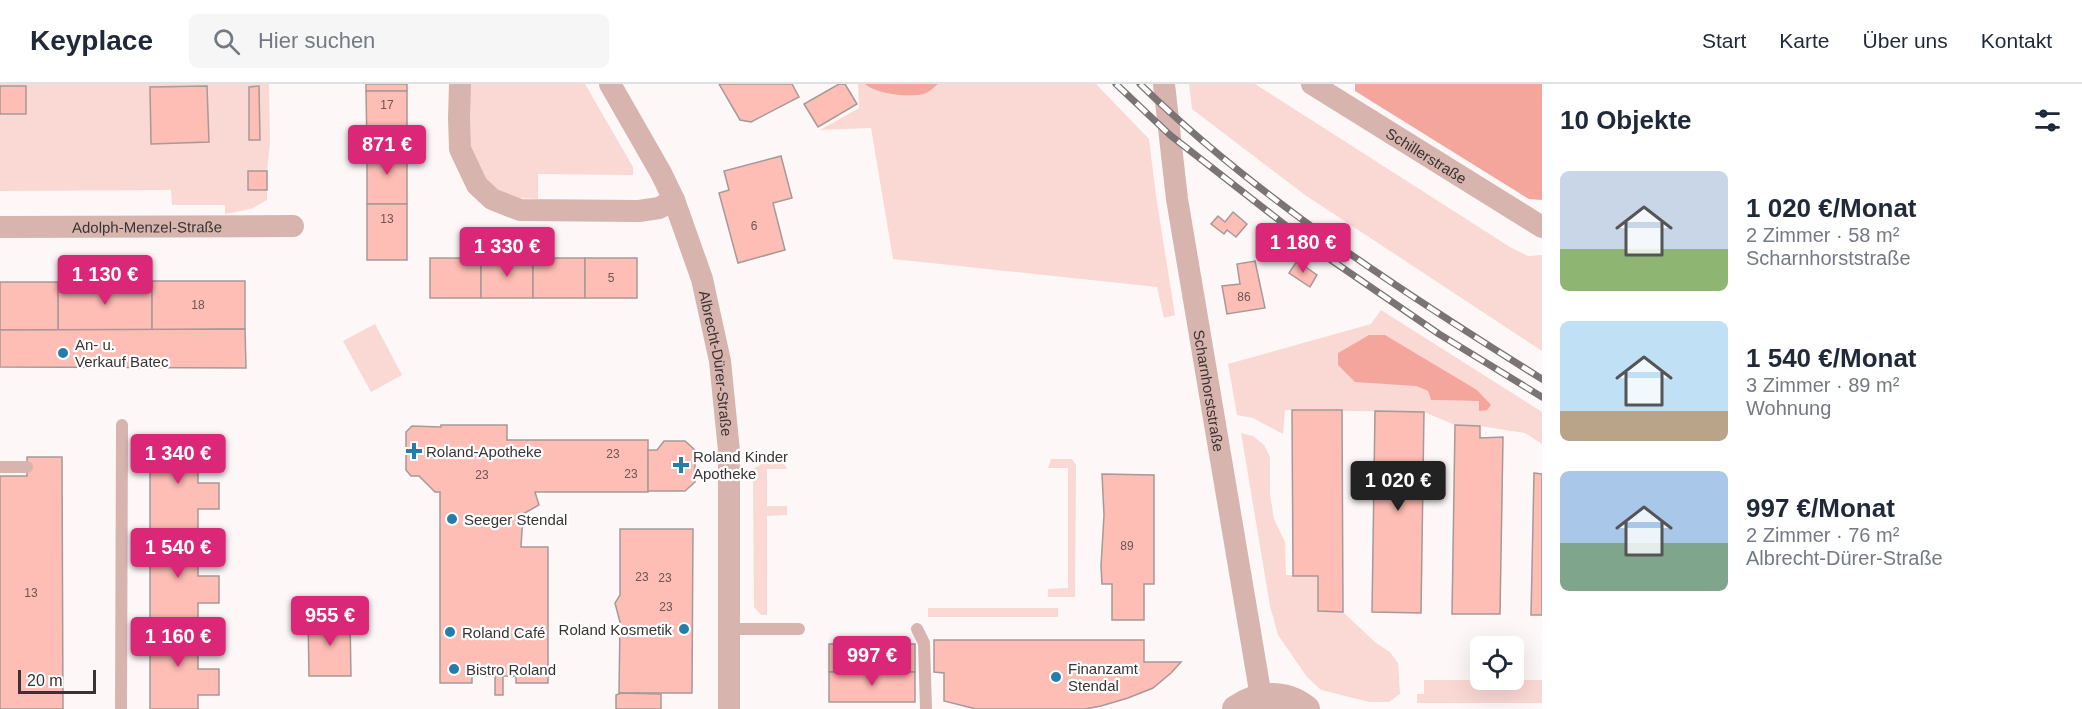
<!DOCTYPE html>
<html lang="de">
<head>
<meta charset="utf-8">
<style>
  body { margin:0; font-family:Arial,sans-serif; background:#f6f6f7; color:#1f2937; height:100vh; display:flex; flex-direction:column; font-size:22px; white-space:nowrap }
  * { box-sizing:border-box; margin:0 }
  p { font-size:20px; color:#747a83 }
  .icon { flex:none; width:33px; height:33px; fill:none; stroke:currentColor; stroke-width:2; stroke-linecap:round; stroke-linejoin:round }
  .map { position:relative; flex:1; overflow:hidden }
  .details { display:flex; flex-direction:column; background:#fff; width:540px }
  .details>* { flex:none }
  .controls { position:absolute; left:1470px; top:552px; display:grid; gap:12px }
  .controls a { display:grid; place-items:center; width:54px; height:54px; border-radius:9px; background:#fff; box-shadow:0 6px 24px #0002; font-size:30px }
  .scale { position:absolute; left:18px; bottom:15px; width:78px; box-sizing:border-box; padding-left:6px; border:3px solid #393433; border-top:0; font-size:16px; line-height:21px; white-space:nowrap; color:#393433; -webkit-text-stroke:4px #fff; paint-order:stroke }
  .price { position:absolute; translate:-50% -51px; padding:0 14px; border-radius:6px; background:#db2777; color:#fff; font-size:20px; line-height:39px; filter:drop-shadow(0 2px 3px #0008) }
  .price::after { content:''; position:absolute; left:50%; top:36px; width:18px; height:14px; margin-left:-9px; background:inherit; clip-path:polygon(0 0,100% 0,50% 100%) }
  .price.current { background:#222; color:#fff }
  ul { padding:0; list-style:none }
  li { display:flex; align-items:center; gap:18px; height:150px; padding:0 18px }
  li span { display:grid; place-items:center; flex:none; width:168px; height:120px; border-radius:9px; color:#555 }
  li>.icon { margin-inline-start:auto }
  span .icon { width:72px; height:72px; fill:#fffc; stroke-width:1 }
  li b { font-size:26px }
  h2 { display:flex; justify-content:space-between; align-items:center; height:72px; padding:0 18px; font-size:26px }
  header { display:flex; align-items:center; gap:36px; box-sizing:border-box; height:84px; padding:0 30px; background:#fff; border-bottom:2px solid #e0e1e3 }
  header strong { font-size:28px }
  nav { display:flex; gap:33px; margin-inline-start:auto; font-size:21px }
  .search { width:420px; height:54px; background:#f6f6f7; display:flex; align-items:center; gap:15px; box-sizing:border-box; padding:0 21px; border-radius:9px; color:#747a83; font-size:22px }
  main { display:flex; flex:1; min-height:0 }
  .map>svg:first-child { display:block }
  .green { fill:#fad8d4; fill-rule:evenodd }
  .forest { fill:#f5a69c }
  .building { fill:#febdb5; stroke:#a69997; stroke-width:1.5 }
  .lines { fill:none; stroke-linecap:round; stroke-linejoin:round }
  .service { stroke:#d8b4af; stroke-width:12 }
  .minor { stroke:#d8b4af; stroke-width:22 }
  .tertiary { stroke:#d8b4af; stroke-width:28 }
  .rail-casing { stroke:#7a7574; stroke-width:7 }
  .rail { stroke:#fff; stroke-width:4.5; stroke-dasharray:14; stroke-linecap:butt }
  .poi-dot { fill:#247dab; stroke:#fff; stroke-width:2 }
  .labels { text-anchor:middle; dominant-baseline:central; stroke-width:4.5; stroke-linejoin:round; paint-order:stroke }
  .number-label { font-size:12px; fill:#6a5654 }
  .street-label { font-size:15px; fill:#393433; stroke:#fff }
  .poi-label { font-size:15px; fill:#393433; stroke:#fff; text-anchor:start }
</style>
</head>
<body>
<header>
<strong>Keyplace</strong>
<div class="search"><svg class="icon" aria-label="search" viewBox="0 0 24 24"><circle cx="10" cy="10" r="6"/><path d="M15 15l6 6"/></svg>Hier suchen</div>
<nav><a>Start</a><a>Karte</a><a>Über uns</a><a>Kontakt</a></nav>
</header>
<main>
<div class="map">
<svg width="1542" height="625" viewBox="0 0 1542 625">
  <rect width="100%" height="100%" fill="#fdf8f7"/>
  <g class="green">
    <path d="M0,0H269L270,59L267,87L248,88V106H267V116L251,125L225,130V121H172L171,106L0,107Z"/>
    <path d="M469,0H585L633,83V91L538,90V115L519,114L496,105L481,91L469,62Z"/>
    <path d="M858,0H865C875,10 913,15 926,9C930,8 934,3 938,0H1096L1149,55L1156,112L1175,231L1164,234L1157,203L893,175L871,44L820,46L859,24Z"/>
    <path d="M1189,0H1255L1510,163L1528,172L1542,171V267L1305,111L1192,25Z"/>
    <path d="M1381,226L1542,328V360L1525,349L1480,342L1455,341L1424,328L1285,326L1283,350L1253,334L1237,331L1228,280L1371,240ZM1416,302L1477,306L1487,326H1479V317L1431,316L1428,307Z"/>
    <path d="M375,240L402,291L371,308L343,257Z"/>
    <path d="M1241,349L1253,352L1264,361L1270,373V410L1274,435L1285,458L1286,491L1318,492V527L1343,528L1376,559L1390,568L1398,579L1400,610L1389,618H1369L1321,606L1307,593L1278,551L1270,522Z"/>
    <path d="M1051,375H1072L1076,381L1075,513H1048V505L1068,504V384H1048Z"/>
    <path d="M783,377L787,385H767V422H787V431L767,432V531H761L754,523L753,385L765,378Z"/>
    <rect x="928" y="524" width="130" height="9"/>
    <path d="M1424,596H1542V619H1417V610H1424Z"/>
  </g>
  <g class="forest">
    <path d="M865,0H938C934,3 930,8 926,9C914,15 875,10 865,0Z"/>
    <path d="M1355,0H1542V116L1529,115L1355,7Z"/>
    <path d="M1369,251H1385L1477,306L1491,321L1487,326L1479,327V317L1431,316L1428,307L1416,302L1355,298L1338,281V269Z"/>
  </g>
  <g class="building">
    <rect x="366" y="0" width="41" height="7"/>
    <path d="M719,0H792L799,13L751,38L740,36Z"/>
    <path d="M839,0H845L857,20L818,43L804,20Z"/>
    <rect x="0" y="2" width="26" height="28"/>
    <path d="M207,2L209,58L151,60L150,3Z"/>
    <path d="M259,2L260,56H249V3Z"/>
    <path d="M366,7H407V63H367Z"/>
    <rect x="367" y="63" width="40" height="57"/>
    <path d="M781,72L792,114L773,119L785,166L738,179L719,109L729,106L724,87Z"/>
    <rect x="248" y="87" width="19" height="19"/>
    <rect x="367" y="120" width="40" height="56"/>
    <path d="M1233,128L1247,140L1236,153L1227,146L1224,150L1211,140L1218,132L1225,138Z"/>
    <rect x="430" y="174" width="51" height="40"/>
    <rect x="481" y="174" width="52" height="40"/>
    <rect x="533" y="174" width="52" height="40"/>
    <rect x="585" y="174" width="52" height="40"/>
    <path d="M1255,177L1265,224L1227,230L1222,202L1240,200L1237,180Z"/>
    <path d="M1297,177L1317,191L1310,203L1289,189Z"/>
    <path d="M110,197H152V246H58V198Z"/>
    <path d="M152,197H245V245L152,246Z"/>
    <rect x="0" y="198" width="58" height="48"/>
    <path d="M245,245L246,284L0,283V246Z"/>
    <path d="M1292,326H1342L1343,528L1318,527V492H1293Z"/>
    <path d="M1375,327L1424,328L1421,529L1372,528Z"/>
    <path d="M441,341H507V356H648V408H535L539,421L523,430L521,463H548V599H516V592H503V611H495V592H472V599H440V408H435L419,392H411L406,386V348L412,342L441,343Z"/>
    <path d="M1455,341L1480,342V354L1503,353L1500,530H1452Z"/>
    <path d="M150,353H198V399H219V425H198V447H150Z"/>
    <path d="M664,357H685L695,366V398L685,407H648V366H657Z"/>
    <path d="M27,373H62L63,625H0V392H27Z"/>
    <path d="M1534,389L1542,390V531H1531Z"/>
    <path d="M1102,390L1154,391V500H1144V536H1112V500H1102L1101,482L1104,431Z"/>
    <path d="M620,445H693L692,609H619L620,538L615,519L620,511Z"/>
    <path d="M150,447H198V492H219V519H198V540H150Z"/>
    <path d="M308,534H350L351,592H309Z"/>
    <path d="M150,540H198V585H219V611H198V625H150Z"/>
    <path d="M934,556H1144V578H1181L1171,589L1153,604L1128,614L1101,622L1085,625H976L944,617V589L934,588Z"/>
    <rect x="829" y="560" width="86" height="28"/>
    <rect x="829" y="588" width="86" height="30"/>
    <path d="M621,609L661,610V625H616V611Z"/>
  </g>
  <g class="lines">
    <g class="service">
      <path d="M0,383H27"/>
      <path d="M730,545H799"/>
      <path d="M917,545L924,559L926,625"/>
      <path d="M121,625L122,341"/>
    </g>
    <g class="minor">
      <path d="M460,0L459,34L460,65L477,101L492,115L520,126L639,127L659,124L674,116"/>
      <path id="s1" d="M610,0L661,89L674,116L702,195L720,277L729,367V625"/>
      <path id="s2" d="M1164,0L1177,115L1261,613"/>
      <path id="s3" d="M1312,0L1542,143"/>
      <path id="s4" d="M0,143L293,142"/>
    </g>
    <path class="tertiary" d="M1236,625C1258,610 1284,608 1306,625"/>
    <defs>
      <g id="rail">
        <path d="M1116,0L1170,51L1321,169L1439,250L1542,313"/>
        <path d="M1140,0C1257,114 1404,209 1542,295"/>
      </g>
    </defs>
    <use href="#rail" class="rail-casing"/>
    <use href="#rail" class="rail"/>
  </g>
  <g class="poi-dot">
    <circle cx="63" cy="269" r="6"/>
    <path d="M411 358h6v6h6v6h-6v6h-6v-6h-6v-6h6z"/>
    <path d="M678 372h6v6h6v6h-6v6h-6v-6h-6v-6h6z"/>
    <circle cx="452" cy="435" r="6"/>
    <circle cx="684" cy="545" r="6"/>
    <circle cx="450" cy="548" r="6"/>
    <circle cx="454" cy="585" r="6"/>
    <circle cx="1056" cy="593" r="6"/>
  </g>
  <g class="labels">
    <g class="number-label">
      <text x="387" y="21">17</text>
      <text x="387" y="135">13</text>
      <text x="754" y="142">6</text>
      <text x="611" y="194">5</text>
      <text x="1244" y="213">86</text>
      <text x="198" y="221">18</text>
      <text x="613" y="370">23</text>
      <text x="631" y="390">23</text>
      <text x="482" y="391">23</text>
      <text x="1127" y="462">89</text>
      <text x="642" y="493">23</text>
      <text x="665" y="494">23</text>
      <text x="31" y="509">13</text>
      <text x="666" y="523">23</text>
    </g>
    <g class="street-label">
      <text stroke="none"><textPath href="#s3" startOffset="135">Schillerstraße</textPath></text>
      <text stroke="none"><textPath href="#s4" startOffset="147">Adolph-Menzel-Straße</textPath></text>
      <text stroke="none"><textPath href="#s1" startOffset="302">Albrecht-Dürer-Straße</textPath></text>
      <text stroke="none"><textPath href="#s2" startOffset="310">Scharnhorststraße</textPath></text>
    </g>
    <g class="poi-label">
      <text x="75" y="260">An- u.<tspan x="75" dy="17">Verkauf Batec</tspan></text>
      <text x="426" y="367">Roland-Apotheke</text>
      <text x="693" y="372">Roland Kinder<tspan x="693" dy="17">Apotheke</tspan></text>
      <text x="464" y="435">Seeger Stendal</text>
      <text x="672" y="545" text-anchor="end">Roland Kosmetik</text>
      <text x="462" y="548">Roland Café</text>
      <text x="1068" y="584">Finanzamt<tspan x="1068" dy="17">Stendal</tspan></text>
      <text x="466" y="585">Bistro Roland</text>
    </g>
  </g>
</svg>
<div class="controls">
<a><svg class="icon" aria-label="locate" viewBox="0 0 24 24"><circle cx="12" cy="12" r="6"/><path d="M12 2v4M12 18v4M2 12h4M18 12h4"/></svg></a>
</div>
<div class="scale">20 m</div>
<b class="price" style="left:387px;top:92px">871 €</b>
<b class="price" style="left:1303px;top:190px">1 180 €</b>
<b class="price" style="left:507px;top:194px">1 330 €</b>
<b class="price" style="left:105px;top:222px">1 130 €</b>
<b class="price" style="left:178px;top:401px">1 340 €</b>
<b class="price current" style="left:1398px;top:428px">1 020 €</b>
<b class="price" style="left:178px;top:495px">1 540 €</b>
<b class="price" style="left:330px;top:563px">955 €</b>
<b class="price" style="left:178px;top:584px">1 160 €</b>
<b class="price" style="left:872px;top:603px">997 €</b>
</div>
<section class="details">
<h2>10 Objekte<svg class="icon" aria-label="filters" viewBox="0 0 24 24"><path d="M4 7h16M4 17h16"/><circle cx="9" cy="7" r="2"/><circle cx="15" cy="17" r="2"/></svg></h2>
<ul>
<li><span style="background:linear-gradient(#c9d6e8 65%,#8fb573 0)"><svg class="icon" aria-label="home" viewBox="0 0 24 24"><path d="M3 11l9-7 9 7M6 9v11h12V9"/></svg></span><div><b>1 020 €/Monat</b><p>2 Zimmer · 58 m²</p><p>Scharnhorststraße</p></div></li>
<li><span style="background:linear-gradient(#bfe0f5 75%,#b9a48a 0)"><svg class="icon" aria-label="home" viewBox="0 0 24 24"><path d="M3 11l9-7 9 7M6 9v11h12V9"/></svg></span><div><b>1 540 €/Monat</b><p>3 Zimmer · 89 m²</p><p>Wohnung</p></div></li>
<li><span style="background:linear-gradient(#a9c7e8 60%,#7fa58c 0)"><svg class="icon" aria-label="home" viewBox="0 0 24 24"><path d="M3 11l9-7 9 7M6 9v11h12V9"/></svg></span><div><b>997 €/Monat</b><p>2 Zimmer · 76 m²</p><p>Albrecht-Dürer-Straße</p></div></li>
</ul>
</section>
</main>
</body>
</html>
